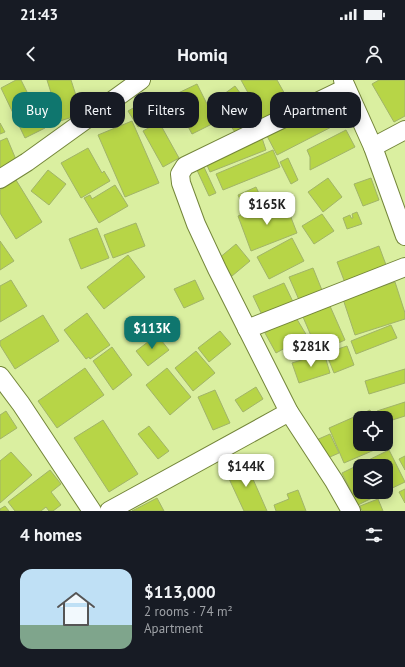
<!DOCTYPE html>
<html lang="en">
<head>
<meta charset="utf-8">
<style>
  body { margin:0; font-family:"PT Sans",sans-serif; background:#242831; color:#f1f3f6; height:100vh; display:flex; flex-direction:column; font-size:15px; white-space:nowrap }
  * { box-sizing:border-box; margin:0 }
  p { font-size:13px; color:#9ea1a6 }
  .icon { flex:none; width:22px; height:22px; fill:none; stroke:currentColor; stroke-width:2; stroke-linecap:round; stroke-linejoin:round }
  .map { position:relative; height:431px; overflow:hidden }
  .side { display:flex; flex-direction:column; background:#171b24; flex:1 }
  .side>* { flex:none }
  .banner { position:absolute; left:12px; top:12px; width:381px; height:36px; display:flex; gap:8px }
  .buttons { position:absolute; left:353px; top:331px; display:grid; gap:8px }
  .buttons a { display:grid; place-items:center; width:40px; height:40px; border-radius:8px; background:#171b24; box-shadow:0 2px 10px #0003; font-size:20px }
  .price { position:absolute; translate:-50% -34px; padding:0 9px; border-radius:8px; background:#fff; color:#222; font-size:13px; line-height:26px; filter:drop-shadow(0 1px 2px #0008) }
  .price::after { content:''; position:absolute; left:50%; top:24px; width:12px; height:9px; margin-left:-6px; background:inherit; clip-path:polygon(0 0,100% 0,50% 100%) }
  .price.active { background:#0f766e; color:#fff }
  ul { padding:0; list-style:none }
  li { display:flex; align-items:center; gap:12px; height:100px; padding:0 20px }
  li+li { border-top:1px solid #363941 }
  li span { display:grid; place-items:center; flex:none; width:112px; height:80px; border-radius:12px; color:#555 }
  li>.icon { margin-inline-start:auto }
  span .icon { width:48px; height:48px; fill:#fffc; stroke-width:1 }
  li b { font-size:17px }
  h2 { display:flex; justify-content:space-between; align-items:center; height:48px; padding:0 20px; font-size:17px }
  .tag { padding:0 14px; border-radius:12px; background:#171b24; box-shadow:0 2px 10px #0003; font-size:14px; line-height:36px }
  .tag.active { background:#0f766e; color:#fff }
  .status { display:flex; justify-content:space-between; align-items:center; height:28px; padding:0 20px; background:#171b24; direction:ltr }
  .status svg { height:11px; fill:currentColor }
  header { display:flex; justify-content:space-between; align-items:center; height:52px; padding:0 20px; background:#171b24; font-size:18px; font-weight:600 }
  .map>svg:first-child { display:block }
  .building { fill:#b7d547; stroke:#a1b468 }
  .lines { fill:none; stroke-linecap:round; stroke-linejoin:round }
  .street-casing { stroke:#74863a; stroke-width:20 }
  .street { stroke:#fff; stroke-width:18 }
</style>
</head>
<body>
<div class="status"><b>21:43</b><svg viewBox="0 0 49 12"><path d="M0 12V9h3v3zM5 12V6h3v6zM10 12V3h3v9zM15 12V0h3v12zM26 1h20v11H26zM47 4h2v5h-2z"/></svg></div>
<header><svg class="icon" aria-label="back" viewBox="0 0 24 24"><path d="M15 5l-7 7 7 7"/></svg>Homiq<svg class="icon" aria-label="person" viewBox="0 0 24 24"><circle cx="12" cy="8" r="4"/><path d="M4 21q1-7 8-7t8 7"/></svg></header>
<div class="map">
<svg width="405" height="431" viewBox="0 0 405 431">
  <rect width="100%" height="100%" fill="#daefa0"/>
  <g class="building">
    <path d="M16,0H21L45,48L25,58L1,8Z"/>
    <path d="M47,0H71L82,34L60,41Z"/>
    <path d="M241,0H277L291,25L263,40Z"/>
    <path d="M379,0H405V36L394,42L372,4Z"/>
    <path d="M197,4L216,42L192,54L172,16Z"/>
    <path d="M235,6L257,36L235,52L213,22Z"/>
    <path d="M147,20L156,36L138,47L128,31Z"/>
    <path d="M332,20L343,41L277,75L266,54Z"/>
    <path d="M132,41L159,103L125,117L98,55Z"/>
    <path d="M159,42L179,78L163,87L143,51Z"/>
    <path d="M0,43L5,52L0,54Z"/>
    <path d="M346,50L355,67L310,90V77L307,70Z"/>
    <path d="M260,52L266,70L210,92L203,76Z"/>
    <path d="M7,58L17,82L0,89V61Z"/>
    <path d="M88,68L102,93L104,91L110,101L81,118L61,83Z"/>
    <path d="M273,70L280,87L223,110L216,94Z"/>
    <path d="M288,78L298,100L291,104L280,82Z"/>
    <path d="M203,85L216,113L209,116L196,88Z"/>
    <path d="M48,90L66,104L49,125L31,111Z"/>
    <path d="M328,98L342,117L323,132L308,112Z"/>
    <path d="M371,98L379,120L363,126L354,104Z"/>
    <path d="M16,100L42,142L16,159L0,133V110Z"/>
    <path d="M115,105L128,126L99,143L84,118L90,115L92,119Z"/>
    <path d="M256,107L262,120L244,129L238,115Z"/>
    <path d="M285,122L297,153L251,171L238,136L264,125L269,137L275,136L272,127Z"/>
    <path d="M357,132L362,144L347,149L343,138L350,135L351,138H353L352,134Z"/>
    <path d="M322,134L334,151L314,164L302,146Z"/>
    <path d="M136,143L145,166L113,178L104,155Z"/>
    <path d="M97,148L109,178L81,189L69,159Z"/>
    <path d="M292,158L304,181L269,199L257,177Z"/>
    <path d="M0,161L14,181L0,190Z"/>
    <path d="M236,164L250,181L232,196L218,179Z"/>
    <path d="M379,166L389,193L347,208L337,182Z"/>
    <path d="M128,175L145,197L104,229L87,207Z"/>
    <path d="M313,188L326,220L303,229L289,197Z"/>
    <path d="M11,200L27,226L0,242V206Z"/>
    <path d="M195,200L204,219L184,228L174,209Z"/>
    <path d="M395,202L405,233V239L355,255L343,219Z"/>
    <path d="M284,203L294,224L263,237L253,216Z"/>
    <path d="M330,226L345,260L318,272L303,237Z"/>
    <path d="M87,233L110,265L90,279L89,277L86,279L64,250Z"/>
    <path d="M43,235L59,261L15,289L0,265V261Z"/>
    <path d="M295,236L307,256L276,273L265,253Z"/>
    <path d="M391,245L397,258L356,274L351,261Z"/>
    <path d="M220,251L231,264L209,282L198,268Z"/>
    <path d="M157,255L169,270L148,286L136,271Z"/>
    <path d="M347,266L354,285L334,293L326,273Z"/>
    <path d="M112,267L132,295L113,310L93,281Z"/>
    <path d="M196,271L215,293L193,311L175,288Z"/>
    <path d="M324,273L330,293L299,303L292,283Z"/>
    <path d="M85,288L104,315L57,348L38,321Z"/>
    <path d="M167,288L191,317L170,335L146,305Z"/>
    <path d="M405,289V303L369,314L365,301Z"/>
    <path d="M256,307L263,319L243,332L235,320Z"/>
    <path d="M215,310L230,343L213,350L198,317Z"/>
    <path d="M405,322V336L386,342V338H379L377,331Z"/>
    <path d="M370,330L374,338H360V364H385L386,365L344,383L329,348Z"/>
    <path d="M6,331L17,348L0,359V335Z"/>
    <path d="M103,340L138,394L109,412L74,358Z"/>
    <path d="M149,346L169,371L158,379L138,354Z"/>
    <path d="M330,354L339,373L323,380L314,361Z"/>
    <path d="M389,370L405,402L386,411V386H360V412H384L358,425L342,393Z"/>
    <path d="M11,372L32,395L0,423V381Z"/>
    <path d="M405,376V390L399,379Z"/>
    <path d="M245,381L267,431H244L225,390Z"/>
    <path d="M50,390L61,404L51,412L61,425L53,431H49L46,427L41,431H15L8,422Z"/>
    <path d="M405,409V423L399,412Z"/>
    <path d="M298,410L306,431H276L274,425L289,419L287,414Z"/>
    <path d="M157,418L164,431H132Z"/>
    <path d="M378,419L383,431H362L360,426Z"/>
    <path d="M5,426L9,431H0V429Z"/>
  </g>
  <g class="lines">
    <defs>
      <g id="street">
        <path d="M343,0L373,67L405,156"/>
        <path d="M346,8L185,86L180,94L181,103L196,144L217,189L289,332L334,401L351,431"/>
        <path d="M373,67L405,50"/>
        <path d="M0,99L27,82L141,0"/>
        <path d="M247,249L405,187"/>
        <path d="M0,296L21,324L92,431"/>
        <path d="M109,431L289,332"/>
      </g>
    </defs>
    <use href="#street" class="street-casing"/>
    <use href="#street" class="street"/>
  </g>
</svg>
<div class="buttons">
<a><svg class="icon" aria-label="locate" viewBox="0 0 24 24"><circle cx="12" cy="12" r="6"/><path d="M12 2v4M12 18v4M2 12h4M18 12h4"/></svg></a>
<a><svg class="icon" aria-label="layers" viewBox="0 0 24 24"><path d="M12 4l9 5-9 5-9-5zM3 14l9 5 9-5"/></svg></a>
</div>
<b class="price" style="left:267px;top:146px">$165K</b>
<b class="price active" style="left:152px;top:270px">$113K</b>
<b class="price" style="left:311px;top:288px">$281K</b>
<b class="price" style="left:246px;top:408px">$144K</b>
<div class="banner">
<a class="tag active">Buy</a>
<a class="tag">Rent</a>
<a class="tag">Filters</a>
<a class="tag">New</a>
<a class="tag">Apartment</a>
</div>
</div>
<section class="side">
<h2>4 homes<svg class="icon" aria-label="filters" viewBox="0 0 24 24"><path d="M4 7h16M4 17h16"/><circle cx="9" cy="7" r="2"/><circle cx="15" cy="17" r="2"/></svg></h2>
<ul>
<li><span style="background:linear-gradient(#bfe0f5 70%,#7fa58c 0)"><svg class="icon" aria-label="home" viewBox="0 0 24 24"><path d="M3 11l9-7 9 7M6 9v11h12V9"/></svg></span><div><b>$113,000</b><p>2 rooms · 74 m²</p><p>Apartment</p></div></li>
</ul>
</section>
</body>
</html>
